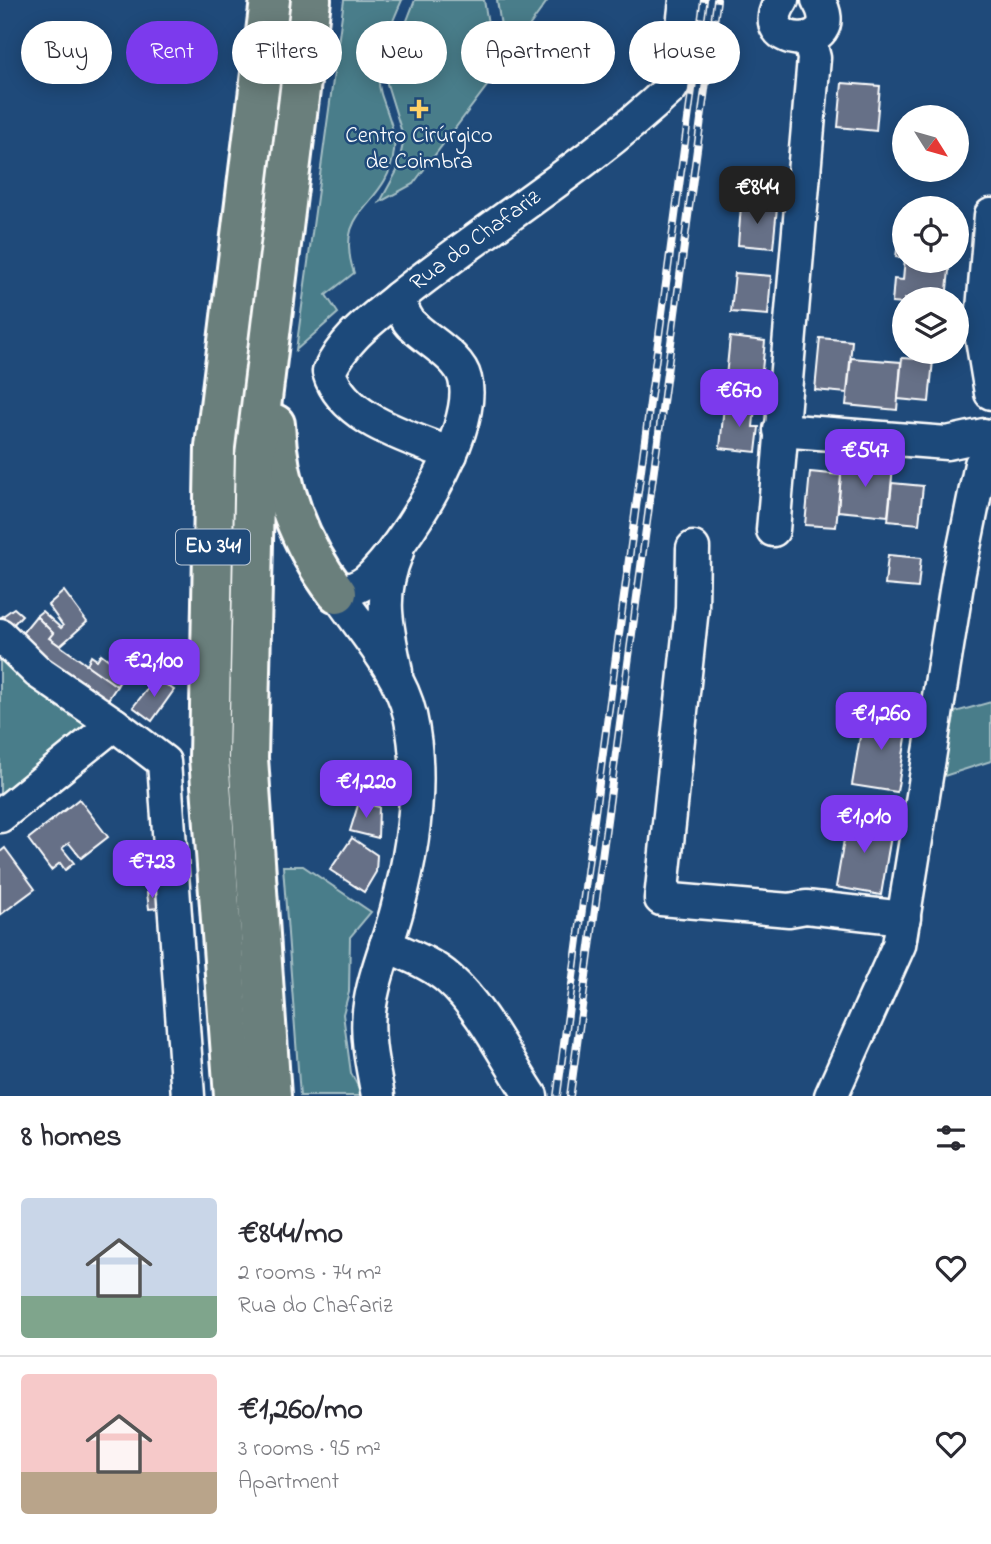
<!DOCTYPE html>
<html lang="en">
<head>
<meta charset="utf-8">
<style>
  body { margin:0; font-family:"Indie Flower",sans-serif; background:#f2f2f3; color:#2b2b33; height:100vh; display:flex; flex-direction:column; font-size:26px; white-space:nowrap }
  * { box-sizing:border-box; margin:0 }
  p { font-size:23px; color:#7c7c81 }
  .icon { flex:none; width:38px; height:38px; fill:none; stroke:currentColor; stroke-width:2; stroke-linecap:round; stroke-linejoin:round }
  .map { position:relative; height:1096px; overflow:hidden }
  .sheet { display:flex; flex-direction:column; background:#fff; flex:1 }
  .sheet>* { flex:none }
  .guide { position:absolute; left:21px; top:21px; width:950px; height:63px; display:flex; gap:14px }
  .needle { width:46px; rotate:127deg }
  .tools { position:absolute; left:892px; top:105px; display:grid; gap:14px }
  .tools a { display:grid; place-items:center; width:77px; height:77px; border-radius:50%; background:#fff; box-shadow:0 4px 18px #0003; font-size:35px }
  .price { position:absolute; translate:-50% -60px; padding:0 16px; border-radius:14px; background:#7c3aed; color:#fff; font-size:23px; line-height:46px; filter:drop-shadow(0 2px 4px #0008) }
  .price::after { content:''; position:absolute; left:50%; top:42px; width:21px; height:16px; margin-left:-10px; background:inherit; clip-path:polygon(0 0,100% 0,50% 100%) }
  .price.current { background:#222; color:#fff }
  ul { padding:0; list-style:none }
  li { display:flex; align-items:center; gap:21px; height:175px; padding:0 21px }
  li+li { border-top:2px solid #e1e1e2 }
  li span { display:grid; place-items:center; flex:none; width:196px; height:140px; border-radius:7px; color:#555 }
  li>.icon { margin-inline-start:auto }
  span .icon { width:84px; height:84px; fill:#fffc; stroke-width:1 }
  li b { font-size:30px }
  h2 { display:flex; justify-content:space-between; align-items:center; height:84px; padding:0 21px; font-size:30px }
  .tag { padding:0 24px; border-radius:32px; background:#fff; box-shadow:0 4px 18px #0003; font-size:24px; line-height:63px }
  .tag.current { background:#7c3aed; color:#fff }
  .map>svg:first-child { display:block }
  .green { fill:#497d8a; stroke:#a4bec4; stroke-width:2 }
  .building { fill:#666f87; stroke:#fff; stroke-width:2 }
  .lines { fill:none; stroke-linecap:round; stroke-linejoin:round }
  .minor-casing { stroke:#fff; stroke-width:37 }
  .highway-casing { stroke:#fff; stroke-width:44 }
  .minor { stroke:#1f4a7a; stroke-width:32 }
  .highway { stroke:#6b7f7c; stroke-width:38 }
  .rail-casing { stroke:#fff; stroke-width:8 }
  .rail { stroke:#1f4a7a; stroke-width:5; stroke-dasharray:16; stroke-linecap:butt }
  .poi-dot { fill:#ffd166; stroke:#1f4a7a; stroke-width:2.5 }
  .labels { text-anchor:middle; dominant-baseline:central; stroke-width:5; stroke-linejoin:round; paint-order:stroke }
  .shield { fill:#1f4a7a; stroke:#bcc9d7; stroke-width:2 }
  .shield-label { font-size:21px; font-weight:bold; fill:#fff }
  .poi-label { font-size:23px; fill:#fff; stroke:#1f4a7a }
  .street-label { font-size:23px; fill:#fff; stroke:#1f4a7a }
</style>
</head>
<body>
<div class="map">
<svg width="991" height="1096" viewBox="0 0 991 1096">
  <rect width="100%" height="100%" fill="#1f4a7a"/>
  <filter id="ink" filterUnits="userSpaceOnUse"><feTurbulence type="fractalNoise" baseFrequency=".0143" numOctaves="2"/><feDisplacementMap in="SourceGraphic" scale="14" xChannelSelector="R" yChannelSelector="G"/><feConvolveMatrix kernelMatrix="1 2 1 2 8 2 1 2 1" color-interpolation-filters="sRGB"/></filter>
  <g filter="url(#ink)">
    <g class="green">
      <path d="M344,0H402C391,25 372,66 381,94C387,113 396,130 394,151C388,208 332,206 354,273L326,295L338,313L296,350Z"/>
      <path d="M415,0H484L495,65L493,78L413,184L380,202L397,171L404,139L387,84L389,67Z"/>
      <path d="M497,0H548L514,47L503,40Z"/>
      <path d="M0,653L83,721L86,727L0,802Z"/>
      <path d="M991,702V761L941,777L955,712Z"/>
      <path d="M283,866H303L371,912L350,937L349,992L343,1014L351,1073L363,1096H300Z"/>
    </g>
    <g class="building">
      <path d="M842,83L880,86L876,131L838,127Z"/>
      <path d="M741,205L777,208L773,248L738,245Z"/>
      <path d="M899,235L905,236V261H950L946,299H905V304L892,303L894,279L903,280L905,258L896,257Z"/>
      <path d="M735,273L771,276L768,315L731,312Z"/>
      <path d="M730,337L765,341L761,380L726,377Z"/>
      <path d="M820,338L852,341L847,393L815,390Z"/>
      <path d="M851,358L901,362L897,410L846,405Z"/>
      <path d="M902,358L933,360L929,402L898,399Z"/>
      <path d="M724,405L755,407L753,427H759L756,452L720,448Z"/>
      <path d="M842,463L893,467L888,516L838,511Z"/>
      <path d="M810,472L841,475L836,527L805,525Z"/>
      <path d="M892,483L923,486L919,524L888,521Z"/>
      <path d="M888,555L921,558L918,588L885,585Z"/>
      <path d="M64,591L87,622L60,646L49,638L53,633L36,616L42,611L61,628L63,626L48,605Z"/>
      <path d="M14,608L22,615L10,628L19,637L36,616L53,633L49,638L117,686L103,707L0,627V618Z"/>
      <path d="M124,646L136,654L117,686L87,665L91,656L97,660L101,654L113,663Z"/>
      <path d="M156,678L174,690L152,721L133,707Z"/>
      <path d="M864,713L909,720L897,792L852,785Z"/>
      <path d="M79,799L108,837L81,858L69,843L62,848L74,863L65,870L60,863L51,870L28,839Z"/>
      <path d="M359,802L379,807L378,838L350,831Z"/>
      <path d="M848,816L893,824L881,895L836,887Z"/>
      <path d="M352,838L377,855L376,872L364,892L330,870Z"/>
      <path d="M5,848L35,889L0,915V852Z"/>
      <path d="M156,892L158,908L149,909L147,893Z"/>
    </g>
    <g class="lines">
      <defs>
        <g id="minor">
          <path d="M782,0C747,50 851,53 818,0"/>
          <path d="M991,215L981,333L991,393"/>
          <path d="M398,298C370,321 344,339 329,372C343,420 409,437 451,454"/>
          <path d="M780,430L947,443L984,435"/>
          <path d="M773,530L814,58L809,39"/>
          <path d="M693,548L692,608L661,899L789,910L806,907L904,918"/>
          <path d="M0,635L38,672L114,724L0,816"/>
          <path d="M396,672C387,625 378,598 397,552"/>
          <path d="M114,724L164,762L188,1096"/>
          <path d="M386,945C407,955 431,963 449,979C481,1007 507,1060 531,1096"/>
          <path id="s1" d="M378,1096C373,1068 366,1040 369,1012C373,977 388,944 397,910C413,850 424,777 410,715C400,671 362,630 337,593C348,591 358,588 367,581C404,548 478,429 465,379C460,357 428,341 413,326C405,319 402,308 398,298C487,227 588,166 671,88L677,78L686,0"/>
          <path d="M831,1096L899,945L959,572L981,464"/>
        </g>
        <g id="highway">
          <path d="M275,424C277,485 300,545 337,593"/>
          <path d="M234,1096L209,758L215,447L270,0"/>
          <path d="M271,1096L248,758L255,456L311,0"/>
        </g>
      </defs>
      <use href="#minor" class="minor-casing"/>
      <use href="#highway" class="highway-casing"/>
      <use href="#minor" class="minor"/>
      <use href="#highway" class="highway"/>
      <defs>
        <g id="rail">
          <path d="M557,1096L704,0"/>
          <path d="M570,1096L717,0"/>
        </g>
      </defs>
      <use href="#rail" class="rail-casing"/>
      <use href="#rail" class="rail"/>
    </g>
  </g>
  <path class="poi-dot" d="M415.5 98.5h7v7h7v7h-7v7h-7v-7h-7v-7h7z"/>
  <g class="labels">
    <rect class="shield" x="176" y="529.5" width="74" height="35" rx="5"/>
    <g class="shield-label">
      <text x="213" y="547">EN 341</text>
    </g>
    <g class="poi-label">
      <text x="419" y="136">Centro Cirúrgico<tspan x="419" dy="26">de Coimbra</tspan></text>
    </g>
    <g class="street-label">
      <text stroke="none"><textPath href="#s1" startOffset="998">Rua do Chafariz</textPath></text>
    </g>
  </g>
</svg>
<div class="tools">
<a><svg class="needle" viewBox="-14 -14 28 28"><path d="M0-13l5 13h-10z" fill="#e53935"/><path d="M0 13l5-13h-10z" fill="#7c7c81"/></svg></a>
<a><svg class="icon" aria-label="locate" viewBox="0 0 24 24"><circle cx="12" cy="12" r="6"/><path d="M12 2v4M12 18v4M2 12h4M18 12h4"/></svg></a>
<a><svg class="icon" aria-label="layers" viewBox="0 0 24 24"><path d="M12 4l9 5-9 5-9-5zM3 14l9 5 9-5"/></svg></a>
</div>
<b class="price current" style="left:757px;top:226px">€844</b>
<b class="price" style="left:739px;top:429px">€670</b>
<b class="price" style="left:865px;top:489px">€547</b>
<b class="price" style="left:154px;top:699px">€2,100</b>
<b class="price" style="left:881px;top:752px">€1,260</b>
<b class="price" style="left:366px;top:820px">€1,220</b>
<b class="price" style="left:864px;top:855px">€1,010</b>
<b class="price" style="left:152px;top:900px">€723</b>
<div class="guide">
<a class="tag">Buy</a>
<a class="tag current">Rent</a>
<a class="tag">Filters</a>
<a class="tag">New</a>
<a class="tag">Apartment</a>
<a class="tag">House</a>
</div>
</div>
<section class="sheet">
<h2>8 homes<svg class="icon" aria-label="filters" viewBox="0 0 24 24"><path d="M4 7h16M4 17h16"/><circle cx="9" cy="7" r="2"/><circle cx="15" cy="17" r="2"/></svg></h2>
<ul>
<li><span style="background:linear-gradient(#c9d6e8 70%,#7fa58c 0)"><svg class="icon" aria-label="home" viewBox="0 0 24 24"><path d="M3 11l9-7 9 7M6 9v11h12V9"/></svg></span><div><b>€844/mo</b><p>2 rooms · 74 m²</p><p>Rua do Chafariz</p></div><svg class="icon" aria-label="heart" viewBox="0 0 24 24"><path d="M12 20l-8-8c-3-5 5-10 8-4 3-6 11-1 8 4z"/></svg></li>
<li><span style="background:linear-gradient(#f6c9c9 70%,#b9a48a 0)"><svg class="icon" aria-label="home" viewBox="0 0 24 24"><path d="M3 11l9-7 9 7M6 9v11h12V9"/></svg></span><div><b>€1,260/mo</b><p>3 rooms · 95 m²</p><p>Apartment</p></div><svg class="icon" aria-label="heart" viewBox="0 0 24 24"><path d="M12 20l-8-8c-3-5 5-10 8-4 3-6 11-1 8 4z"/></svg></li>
</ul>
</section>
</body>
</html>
